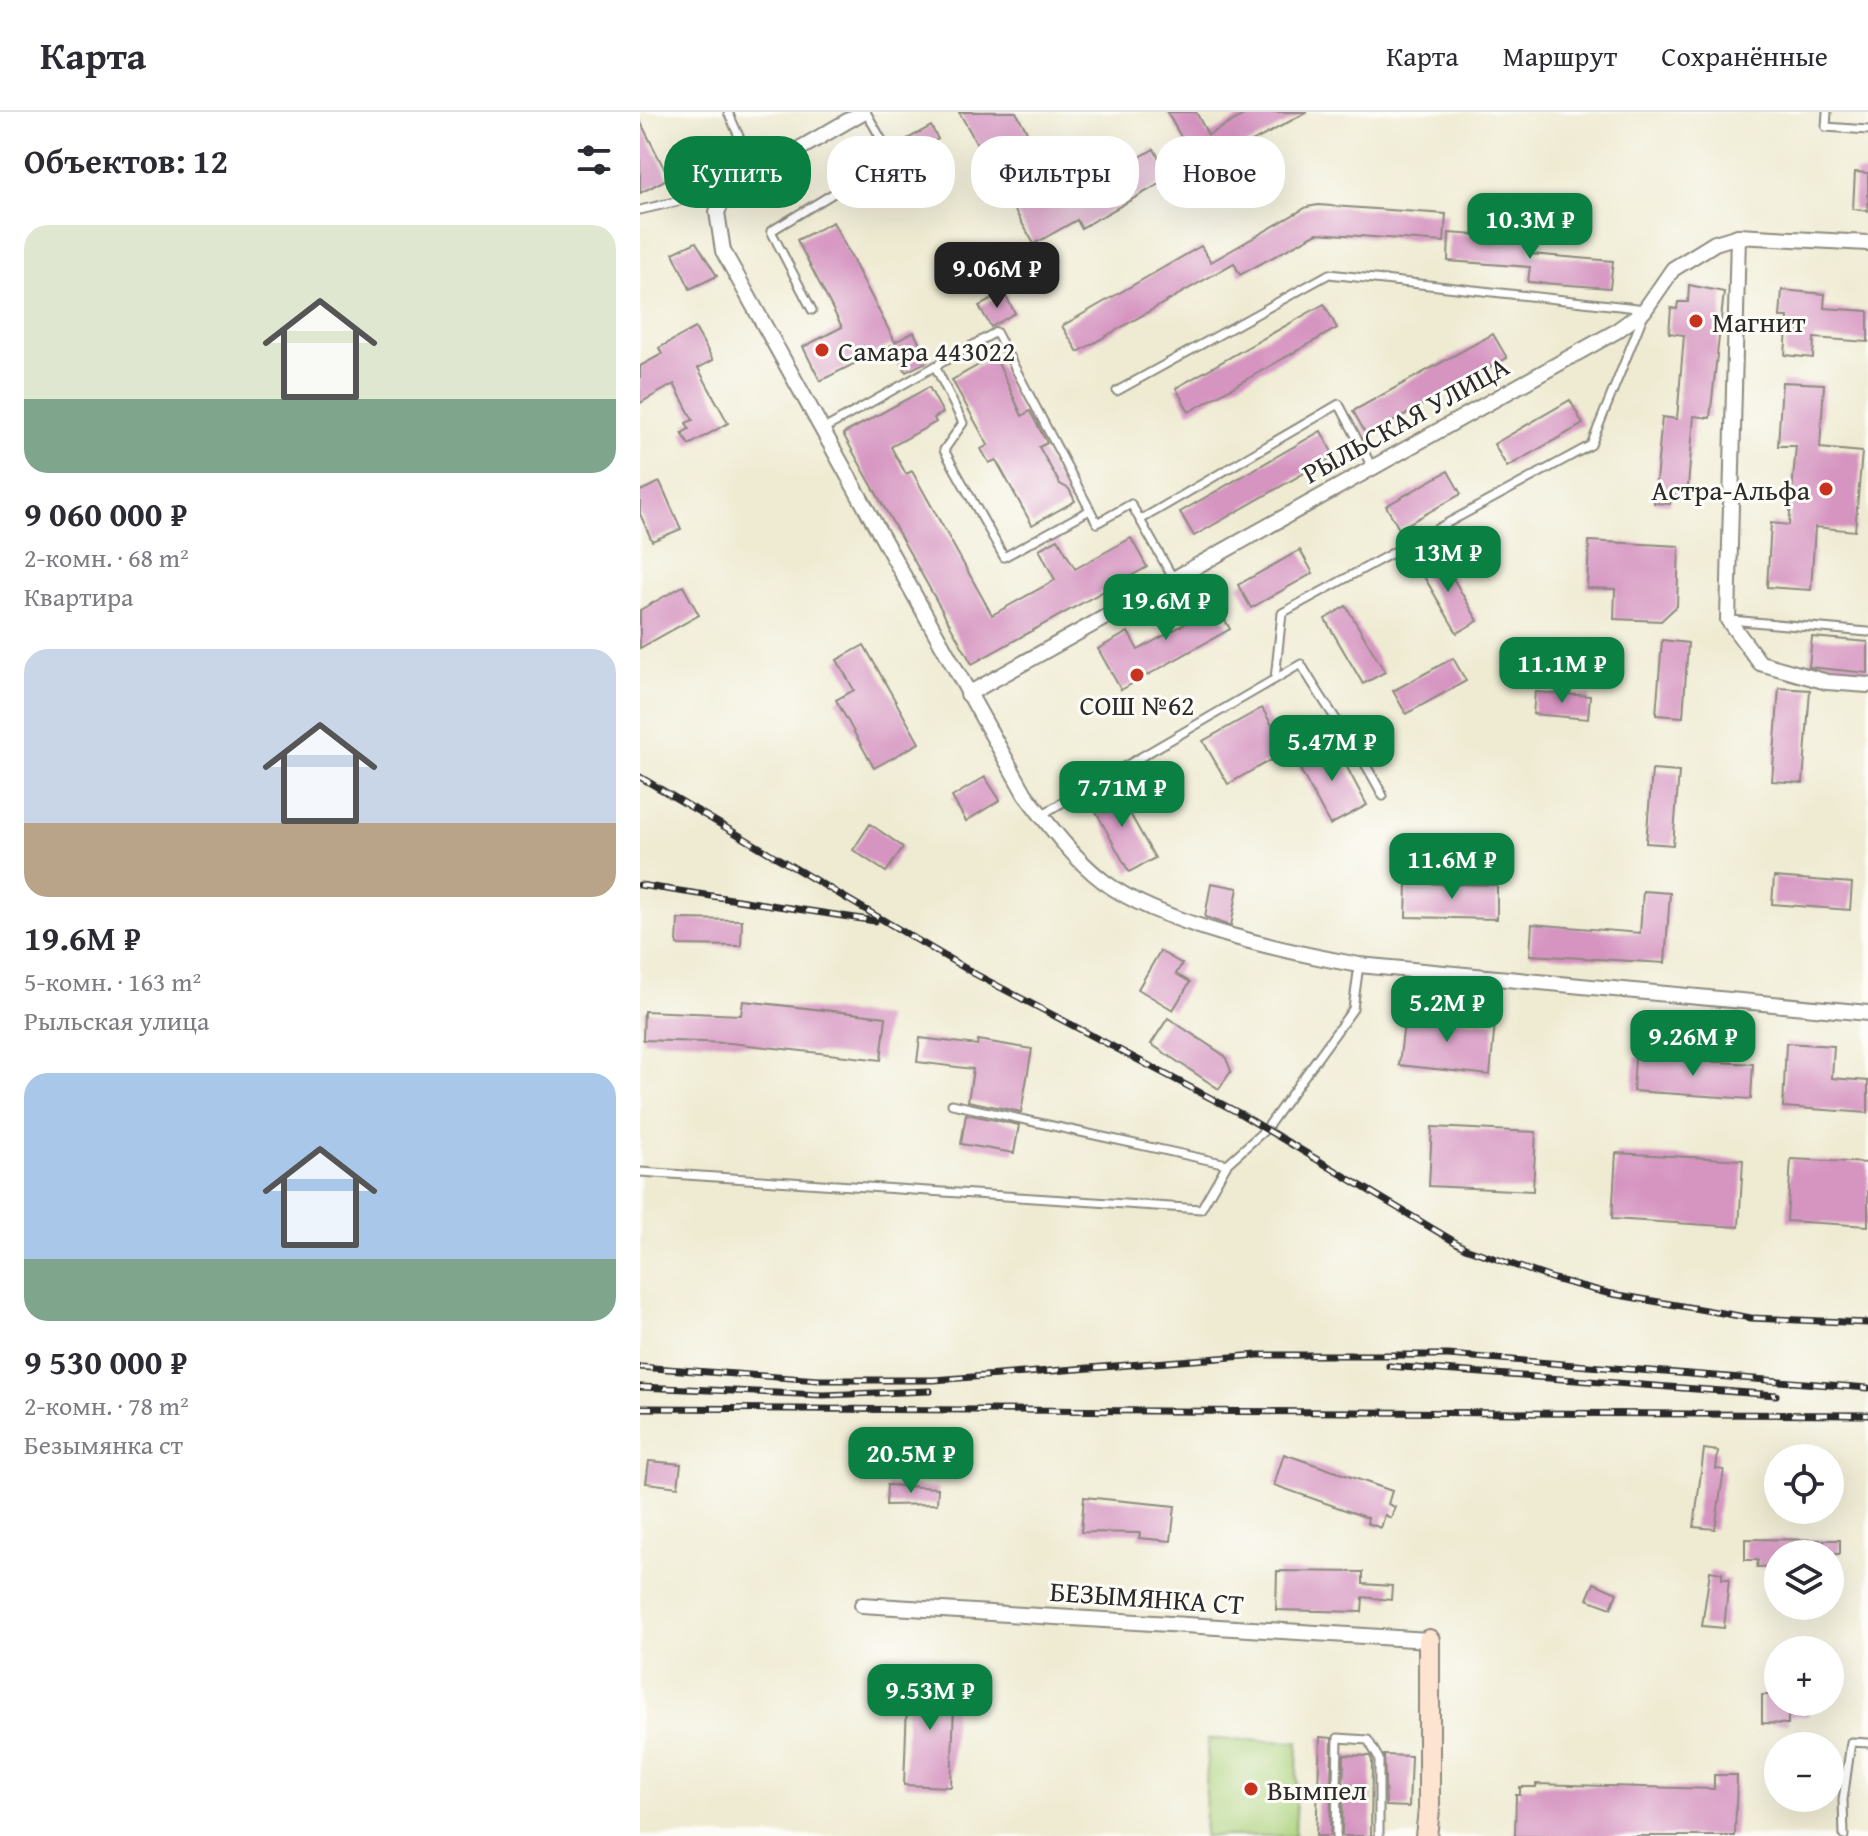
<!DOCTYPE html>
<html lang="ru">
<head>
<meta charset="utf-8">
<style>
  body { margin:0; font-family:"Gentium Book Plus",serif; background:#f7f7f7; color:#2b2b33; height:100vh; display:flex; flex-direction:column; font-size:30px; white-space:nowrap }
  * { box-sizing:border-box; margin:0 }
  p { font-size:26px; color:#7c7c81 }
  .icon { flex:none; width:44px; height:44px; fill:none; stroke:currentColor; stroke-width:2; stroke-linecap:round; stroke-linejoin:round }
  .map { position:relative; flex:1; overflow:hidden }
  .drawer { display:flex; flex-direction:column; background:#fff; width:640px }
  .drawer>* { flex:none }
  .top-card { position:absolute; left:24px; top:24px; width:760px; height:72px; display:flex; gap:16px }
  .buttons { position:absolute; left:1124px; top:1332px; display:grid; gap:16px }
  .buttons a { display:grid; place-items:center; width:80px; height:80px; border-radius:50%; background:#fff; box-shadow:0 8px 32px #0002; font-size:40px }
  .price { position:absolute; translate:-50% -68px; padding:0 18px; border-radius:16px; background:#0b8043; color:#fff; font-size:26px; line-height:52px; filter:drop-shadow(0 2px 4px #0008) }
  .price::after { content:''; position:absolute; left:50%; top:48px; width:24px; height:18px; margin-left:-12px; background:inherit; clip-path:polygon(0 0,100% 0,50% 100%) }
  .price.on { background:#222; color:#fff }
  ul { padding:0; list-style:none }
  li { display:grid; align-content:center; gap:16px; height:424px; padding:0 24px }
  li span { display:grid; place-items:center; height:248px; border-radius:24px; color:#555 }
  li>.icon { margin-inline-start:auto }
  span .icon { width:144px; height:144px; fill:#fffc; stroke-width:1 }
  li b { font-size:34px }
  h2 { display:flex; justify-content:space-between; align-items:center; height:96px; padding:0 24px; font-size:34px }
  .chip { padding:0 28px; border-radius:32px; background:#fff; box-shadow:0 8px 32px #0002; font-size:28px; line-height:72px }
  .chip.on { background:#0b8043; color:#fff }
  header { display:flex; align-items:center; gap:48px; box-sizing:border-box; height:112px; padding:0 40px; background:#fff; border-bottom:2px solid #e1e1e2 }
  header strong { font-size:38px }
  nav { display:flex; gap:44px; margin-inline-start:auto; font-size:28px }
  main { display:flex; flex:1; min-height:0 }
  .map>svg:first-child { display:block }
  .green { fill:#abd17b; stroke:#6b7e53; stroke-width:2 }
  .building { fill:#d694c1 }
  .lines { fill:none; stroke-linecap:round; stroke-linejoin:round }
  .lane-casing { stroke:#8d8b7f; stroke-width:11 }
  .street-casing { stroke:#8d8b7f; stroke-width:18 }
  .secondary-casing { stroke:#8d8b7f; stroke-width:24 }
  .lane { stroke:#fff; stroke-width:7 }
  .street { stroke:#fff; stroke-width:14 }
  .secondary { stroke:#fde4d0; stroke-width:20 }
  .rail-casing { stroke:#2b2b2b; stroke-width:7 }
  .rail { stroke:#fdfcf7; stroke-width:4; stroke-dasharray:12; stroke-linecap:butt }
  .poi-dot { fill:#c8321e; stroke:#fdfcf7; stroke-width:3 }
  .labels { text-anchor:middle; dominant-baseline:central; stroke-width:6; stroke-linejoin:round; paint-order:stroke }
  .poi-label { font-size:28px; fill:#2b2b2b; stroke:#fdfcf7; text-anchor:start }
  .street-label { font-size:28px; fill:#2b2b2b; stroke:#fdfcf7 }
</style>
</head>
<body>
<header>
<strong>Карта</strong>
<nav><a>Карта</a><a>Маршрут</a><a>Сохранённые</a></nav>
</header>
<main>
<section class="drawer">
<h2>Объектов: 12<svg class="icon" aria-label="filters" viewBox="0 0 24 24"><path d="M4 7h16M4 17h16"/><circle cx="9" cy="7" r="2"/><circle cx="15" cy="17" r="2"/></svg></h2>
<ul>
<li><span style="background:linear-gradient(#dfe7d0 70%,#7fa58c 0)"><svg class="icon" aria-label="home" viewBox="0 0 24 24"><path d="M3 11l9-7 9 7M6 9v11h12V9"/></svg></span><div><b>9 060 000 ₽</b><p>2-комн. · 68 m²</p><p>Квартира</p></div></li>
<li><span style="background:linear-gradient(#c9d6e8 70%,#b9a48a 0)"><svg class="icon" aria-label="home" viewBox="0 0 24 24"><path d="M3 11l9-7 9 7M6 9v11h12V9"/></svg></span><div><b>19.6M ₽</b><p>5-комн. · 163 m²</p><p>Рыльская улица</p></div></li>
<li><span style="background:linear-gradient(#a9c7e8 75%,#7fa58c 0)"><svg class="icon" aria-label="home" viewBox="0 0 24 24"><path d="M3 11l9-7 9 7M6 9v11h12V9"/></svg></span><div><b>9 530 000 ₽</b><p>2-комн. · 78 m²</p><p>Безымянка ст</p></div></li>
</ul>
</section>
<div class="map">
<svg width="1228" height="1724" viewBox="0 0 1228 1724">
  <rect width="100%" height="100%" fill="#fdfcf7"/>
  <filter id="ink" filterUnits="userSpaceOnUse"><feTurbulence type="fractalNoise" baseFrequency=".0125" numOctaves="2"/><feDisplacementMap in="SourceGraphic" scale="16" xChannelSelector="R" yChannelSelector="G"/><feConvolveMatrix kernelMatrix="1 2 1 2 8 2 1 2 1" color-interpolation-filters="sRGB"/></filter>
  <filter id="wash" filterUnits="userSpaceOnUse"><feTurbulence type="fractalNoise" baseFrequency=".006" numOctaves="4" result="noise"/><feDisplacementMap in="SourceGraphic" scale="32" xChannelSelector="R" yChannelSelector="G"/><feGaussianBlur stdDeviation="1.8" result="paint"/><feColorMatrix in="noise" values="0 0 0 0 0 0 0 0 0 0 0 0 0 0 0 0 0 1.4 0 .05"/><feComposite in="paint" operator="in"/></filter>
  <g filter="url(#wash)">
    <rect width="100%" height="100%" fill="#efebd3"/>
    <path class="green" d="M568,1627L658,1630L655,1724H564Z"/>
    <g id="blocks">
      <g class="building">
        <path d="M319,0H376L425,87L514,37L530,66L441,116L437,108L394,132Z"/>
        <path d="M527,0H556L568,23L609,0H667L588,43L596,57L567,72Z"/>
        <path d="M0,9L29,66L0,81Z"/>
        <path d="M291,14L298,27L266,45L258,32Z"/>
        <path d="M1215,60L1228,61V99L1213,97Z"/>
        <path d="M678,93L806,102L804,130L677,121L600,163L594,151L438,240L422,214L561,134L571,150L667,95Z"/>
        <path d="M193,110L255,230L274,220L288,249L266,260L251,233L180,269L163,235L202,215L157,128Z"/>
        <path d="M809,121L891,127V142L973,149L970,176L888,170L890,155L808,149Z"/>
        <path d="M56,130L77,164L50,177L33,141Z"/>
        <path d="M1049,173L1084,180L1070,306L1054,304L1047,386L1031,385L1030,392L1014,391L1022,305L1037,307L1044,223L1029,221L1031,196L1037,197L1038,190H1048Z"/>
        <path d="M1142,178L1185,182L1184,196L1228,199V230L1174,226L1173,246L1145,243L1148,205H1140Z"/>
        <path d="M364,181L375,201L351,215L339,194Z"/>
        <path d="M684,192L697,216L549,300L536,276Z"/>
        <path d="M55,216L73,248L58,256L88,311L49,333L42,321L49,317L46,311L53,308L34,272L0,291V254L22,242L19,236Z"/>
        <path d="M853,222L867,246L727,324L713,299Z"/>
        <path d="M355,244L382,304L390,299L407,331L399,335L420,372L429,377L435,389L392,413L356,348L349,351L341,337L348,333L312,268Z"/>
        <path d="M1142,270L1184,272L1180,336L1222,340L1215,419L1175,415L1171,478L1127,475L1131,411L1149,413L1156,334H1138Z"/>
        <path d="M289,275L303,301L294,306L296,310L251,335L266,362L272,359L352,503L415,468L399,437L418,427L435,457L491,426L507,455L332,552L203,322Z"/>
        <path d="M930,288L943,312L867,355L854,332Z"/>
        <path d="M681,319L694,344L554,424L540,400Z"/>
        <path d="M808,359L821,382L759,417L746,394Z"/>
        <path d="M20,370L41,417L12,429L0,402V379Z"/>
        <path d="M949,429L1039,434L1037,494L1021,509L974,507L975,477L947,476Z"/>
        <path d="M660,438L673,461L611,496L598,473Z"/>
        <path d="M800,444L838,509L817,521L779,456Z"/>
        <path d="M43,474L59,503L0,536V498Z"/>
        <path d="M567,476L590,517L481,578L458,537L488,520L498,538L548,510L538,491Z"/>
        <path d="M706,494L745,560L723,572L685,507Z"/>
        <path d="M1172,525L1228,530V561L1169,555Z"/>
        <path d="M1022,528L1048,531L1043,605L1016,603Z"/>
        <path d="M224,533L279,631L234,656L196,588L214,578L197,548Z"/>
        <path d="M813,546L826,569L766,602L753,579Z"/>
        <path d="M1139,576L1170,578L1163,671L1132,669Z"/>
        <path d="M895,580L950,584L948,607L893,602Z"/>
        <path d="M622,596L647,639L588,672L563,629Z"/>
        <path d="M693,629L727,693L690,713L656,650Z"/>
        <path d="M1012,658L1039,660L1033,733L1006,731Z"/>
        <path d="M345,665L360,688L326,709L312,685Z"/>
        <path d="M474,673L515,746L489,760L449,687Z"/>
        <path d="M230,712L263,735L246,760L213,738Z"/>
        <path d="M1134,765L1212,771L1210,798L1132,792Z"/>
        <path d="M571,771L598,776L591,814L565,805Z"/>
        <path d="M767,771L857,773V807L766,805Z"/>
        <path d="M1003,779L1030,781L1025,851L890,843L892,812L1000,821Z"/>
        <path d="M38,807L102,808L101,834L37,833Z"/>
        <path d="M520,839L542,852L536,862L550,870L533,898L498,877Z"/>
        <path d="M103,889L246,905L241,948L90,931L3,928L4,899L101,903Z"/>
        <path d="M765,902L855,911L850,963L759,953Z"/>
        <path d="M528,906L585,944L591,959L579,977L511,932Z"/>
        <path d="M280,926L337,933L338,928L392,937L381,1000L328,989L333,957L277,950Z"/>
        <path d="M1146,931L1194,934L1192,966L1228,969V1001L1143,995Z"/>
        <path d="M995,945L1113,952L1111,987L993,979Z"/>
        <path d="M326,1002L379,1013L374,1041L321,1032Z"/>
        <path d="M792,1015L896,1020L893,1079L789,1074Z"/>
        <path d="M976,1041L1103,1048L1099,1115L972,1107Z"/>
        <path d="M1151,1047L1228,1051V1114L1147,1109Z"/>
        <path d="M1064,1337L1078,1339L1076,1357L1084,1358L1075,1417L1054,1415Z"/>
        <path d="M644,1342L752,1379L748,1392L755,1395L751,1406L745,1403L741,1416L727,1411L728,1406L634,1373Z"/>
        <path d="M9,1349L41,1352L38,1375L6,1371Z"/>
        <path d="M247,1373L298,1376L297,1392L246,1393Z"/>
        <path d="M444,1385L535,1394L531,1429L499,1426L500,1421L441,1420Z"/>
        <path d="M1105,1427L1200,1428V1442H1138V1454L1117,1455L1118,1448H1105Z"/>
        <path d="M637,1459L723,1460V1472L752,1474L751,1488L723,1485L722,1500L636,1498Z"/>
        <path d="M1070,1459L1082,1461V1467H1089L1084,1516L1062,1514Z"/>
        <path d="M954,1471L977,1481L971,1496L947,1487Z"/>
        <path d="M268,1565L315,1566L311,1675L264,1673Z"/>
        <path d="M1122,1583H1138V1590H1169L1168,1604H1148V1612L1122,1611Z"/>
        <path d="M680,1625L692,1626L690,1724H676Z"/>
        <path d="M704,1643L730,1644L732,1649L731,1724H702Z"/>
        <path d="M744,1643L771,1644L769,1695L746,1694Z"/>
        <path d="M1074,1663H1097L1095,1724H875L876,1683H880V1675H896V1672L1074,1677Z"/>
      </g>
    </g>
  </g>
  <g filter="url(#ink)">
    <use href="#blocks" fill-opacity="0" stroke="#8d8b7f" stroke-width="2"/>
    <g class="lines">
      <defs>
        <g id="lane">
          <path d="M88,0L116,62"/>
          <path d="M1187,0L1186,15L1228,18"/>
          <path d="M0,98L86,78"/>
          <path d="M172,198L131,119L252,46L226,0"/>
          <path d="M295,254L323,311L304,338L364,445L450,398"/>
          <path d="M477,279L689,162L1006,197L951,333L642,501L635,567"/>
          <path d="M182,318L356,220L457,411L491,392L533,466"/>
          <path d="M500,408L699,292L732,355"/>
          <path d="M1090,508L1228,520"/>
          <path d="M401,703L661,552C687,598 719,636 743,684"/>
          <path d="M312,992L587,1052L626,1017L713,897L719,853"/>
          <path d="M0,1060L561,1097L587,1052"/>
          <path d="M696,1724L698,1626L728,1628L739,1647V1724"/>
          <path d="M1204,1724L1203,1688L1211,1630L1228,1631"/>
        </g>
        <g id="street">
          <path d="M223,0L88,78L77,100L83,139L385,682C409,713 431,744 463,769C519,812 648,840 719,853L1228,901"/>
          <path d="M1098,124L1088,508L1120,551L1187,570L1228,573"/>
          <path d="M328,582L975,220L1004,199L1033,157L1075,131L1098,124L1228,131"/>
          <path d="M222,1493L789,1528"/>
        </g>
        <path id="secondary" d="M786,1724L789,1698V1528"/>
      </defs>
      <use href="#lane" class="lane-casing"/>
      <use href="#street" class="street-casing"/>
      <use href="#secondary" class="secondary-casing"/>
      <use href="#lane" class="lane"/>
      <use href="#street" class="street"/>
      <use href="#secondary" class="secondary"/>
      <defs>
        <g id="rail">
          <path d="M0,665L335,862L599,1001L825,1136L914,1167L967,1181L1111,1206L1228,1211"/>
          <path d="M0,773L235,809"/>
          <path d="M749,1254L1136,1283"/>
          <path d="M0,1255L179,1268H294L618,1243H808L1228,1276"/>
          <path d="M0,1275L183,1283L290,1279"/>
          <path d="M0,1296L1228,1303"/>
        </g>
      </defs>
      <use href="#rail" class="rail-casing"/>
      <use href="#rail" class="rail"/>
    </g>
  </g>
  <g class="poi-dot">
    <circle cx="1056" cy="209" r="8"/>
    <circle cx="182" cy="238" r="8"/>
    <circle cx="1186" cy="377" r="8"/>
    <circle cx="497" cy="563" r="8"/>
    <circle cx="611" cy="1677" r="8"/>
  </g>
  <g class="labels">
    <g class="poi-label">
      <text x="1072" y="209">Магнит</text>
      <text x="198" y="238">Самара 443022</text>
      <text x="1170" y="377" text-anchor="end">Астра-Альфа</text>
      <text x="497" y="592" text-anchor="middle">СОШ №62</text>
      <text x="627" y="1677">Вымпел</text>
    </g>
    <g class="street-label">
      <text transform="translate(765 307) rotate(-29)">РЫЛЬСКАЯ УЛИЦА</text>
      <text transform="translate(507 1485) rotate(4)">БЕЗЫМЯНКА СТ</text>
    </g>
  </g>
</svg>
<div class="buttons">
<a><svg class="icon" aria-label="locate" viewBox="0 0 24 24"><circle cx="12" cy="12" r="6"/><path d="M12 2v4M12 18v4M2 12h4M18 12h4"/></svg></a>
<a><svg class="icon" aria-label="layers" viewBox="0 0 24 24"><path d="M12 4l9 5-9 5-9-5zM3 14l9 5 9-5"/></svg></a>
<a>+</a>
<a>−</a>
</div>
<b class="price" style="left:890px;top:149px">10.3M ₽</b>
<b class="price on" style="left:357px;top:198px">9.06M ₽</b>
<b class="price" style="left:808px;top:482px">13M ₽</b>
<b class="price" style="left:526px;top:530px">19.6M ₽</b>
<b class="price" style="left:922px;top:593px">11.1M ₽</b>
<b class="price" style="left:692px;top:671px">5.47M ₽</b>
<b class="price" style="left:482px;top:717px">7.71M ₽</b>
<b class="price" style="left:812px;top:789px">11.6M ₽</b>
<b class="price" style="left:807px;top:932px">5.2M ₽</b>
<b class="price" style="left:1053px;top:966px">9.26M ₽</b>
<b class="price" style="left:271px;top:1383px">20.5M ₽</b>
<b class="price" style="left:290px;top:1620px">9.53M ₽</b>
<div class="top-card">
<a class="chip on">Купить</a>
<a class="chip">Снять</a>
<a class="chip">Фильтры</a>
<a class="chip">Новое</a>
</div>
</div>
</main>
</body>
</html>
